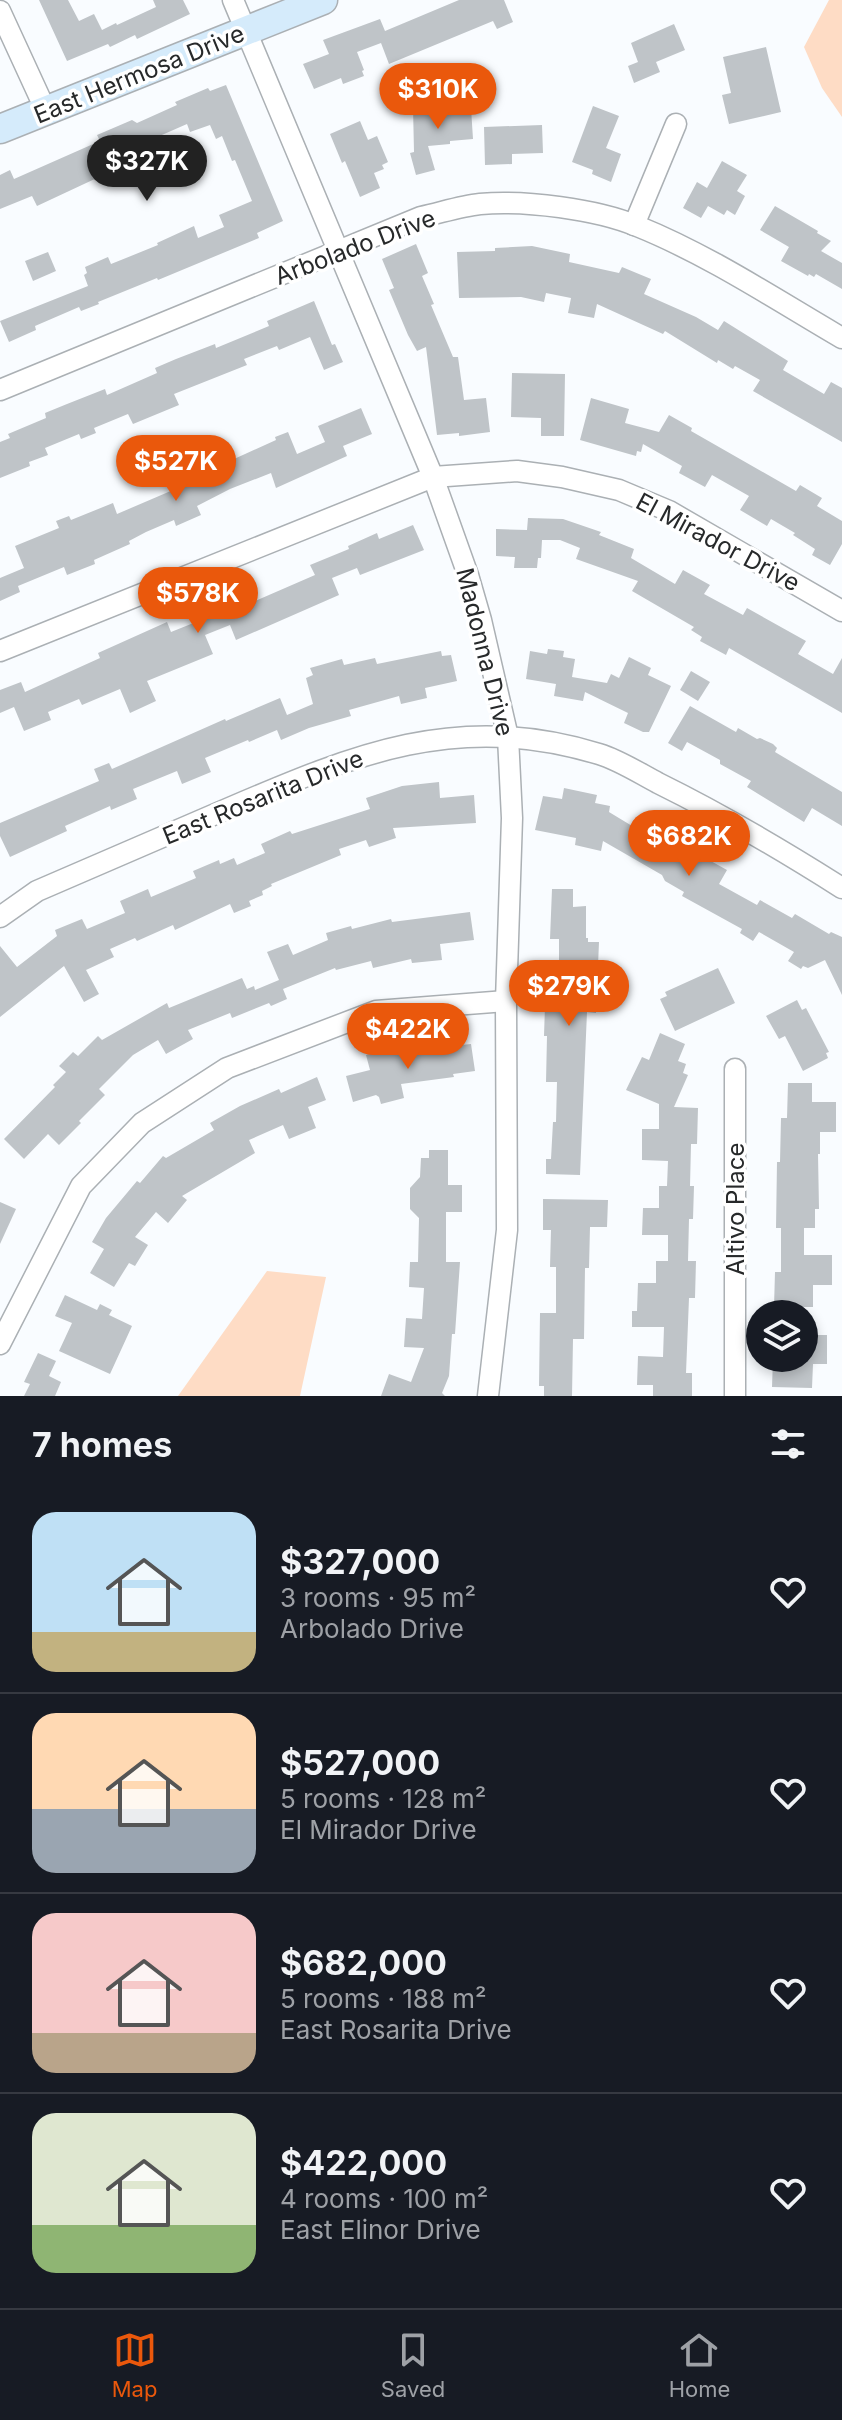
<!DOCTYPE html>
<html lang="en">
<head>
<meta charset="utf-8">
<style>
  body { margin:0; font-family:Inter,sans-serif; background:#20242c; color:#f1f3f6; height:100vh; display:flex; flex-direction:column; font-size:30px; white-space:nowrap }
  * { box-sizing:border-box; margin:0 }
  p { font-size:26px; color:#9ea1a6 }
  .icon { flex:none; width:44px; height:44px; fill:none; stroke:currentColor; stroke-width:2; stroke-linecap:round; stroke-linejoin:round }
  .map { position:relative; height:1396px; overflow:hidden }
  .sheet { display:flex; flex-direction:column; background:#171b24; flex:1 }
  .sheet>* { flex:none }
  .controls { position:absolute; left:746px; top:1300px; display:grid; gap:16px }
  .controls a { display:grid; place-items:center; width:72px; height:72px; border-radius:50%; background:#171b24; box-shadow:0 4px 12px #0003; font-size:40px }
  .price { position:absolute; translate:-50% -68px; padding:0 18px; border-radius:28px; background:#ea580c; color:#fff; font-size:26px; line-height:52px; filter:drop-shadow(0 2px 4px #0008) }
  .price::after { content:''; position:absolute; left:50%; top:48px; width:24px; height:18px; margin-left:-12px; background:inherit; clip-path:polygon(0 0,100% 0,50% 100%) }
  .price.current { background:#222; color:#fff }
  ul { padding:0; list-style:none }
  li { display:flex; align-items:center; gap:24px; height:200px; padding:0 32px }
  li+li { border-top:2px solid #363941 }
  li span { display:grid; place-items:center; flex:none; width:224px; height:160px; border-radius:24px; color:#555 }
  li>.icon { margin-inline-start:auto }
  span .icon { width:96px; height:96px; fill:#fffc; stroke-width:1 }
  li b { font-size:34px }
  h2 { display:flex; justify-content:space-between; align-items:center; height:96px; padding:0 32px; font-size:34px }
  .tabs { display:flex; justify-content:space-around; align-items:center; height:112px; border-top:2px solid #363941; background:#171b24; font-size:22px; color:#9ea1a6 }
  .tabs a { display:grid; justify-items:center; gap:4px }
  .tabs .current { color:#ea580c }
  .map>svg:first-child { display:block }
  .green { fill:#fedcc5 }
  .building { fill:#bfc4c8 }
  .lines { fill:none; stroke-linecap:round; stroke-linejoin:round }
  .street-casing { stroke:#abb0b4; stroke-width:23 }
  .secondary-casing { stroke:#abb0b4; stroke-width:31 }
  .street { stroke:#fff; stroke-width:20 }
  .secondary { stroke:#d5ebfb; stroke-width:28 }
  .labels { text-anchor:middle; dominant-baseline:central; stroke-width:7; stroke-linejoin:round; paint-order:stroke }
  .street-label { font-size:24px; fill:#27292a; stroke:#fff }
</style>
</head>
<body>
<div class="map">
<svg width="842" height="1396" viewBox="0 0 842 1396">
  <rect width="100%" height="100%" fill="#f9fcff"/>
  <g class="green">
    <path d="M829,0H842V117L822,88L804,47Z"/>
    <path d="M267,1271L326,1277L300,1396H178Z"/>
  </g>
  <g class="building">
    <path d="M39,0H68L79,21L94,14L102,30L116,23L117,25L156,7L153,0H183L190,14L137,39L135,35L110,47L108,44L67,61Z"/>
    <path d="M459,0H504L513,22L497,29L493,21L389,64L381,43L357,52L364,70L362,71L364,76L343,84L341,78L314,89L303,64L329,54L323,40L380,19L385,31Z"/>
    <path d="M674,24L685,50L656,62L660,72L634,83L628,66L638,62L631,43Z"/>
    <path d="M766,47L781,112L729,124L722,95L731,93L723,57Z"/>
    <path d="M226,85L283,221L257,233L259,238L158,280L157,278L98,302L99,304L81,311L79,307L35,326L36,330L9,342L0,321L88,286L84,275L87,273L85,267L108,257L111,264L126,258L158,245L157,243L194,226L198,238L224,227L219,215L252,201L235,160L232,161L222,136L216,139L210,125L190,132L187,124L155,138L159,146L97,171L99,177L37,206L32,196L0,209V175L10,170L14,179L100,141L97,135L132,120L137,123L177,105L175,102L208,88L210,91Z"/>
    <path d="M453,104L461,108H471L473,139L450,141V144L428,146L435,170L416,175L410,153L414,152L413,107Z"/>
    <path d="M593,106L619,116L606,148L621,154L611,182L592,174L593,170L572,162Z"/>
    <path d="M360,121L368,140L377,136L388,162L382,165L384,169L374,173L380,188L360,197L345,161L342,163L330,134Z"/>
    <path d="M542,125L543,153L512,154V164L485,165L484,127Z"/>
    <path d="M722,161L747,175L737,191L745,196L735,215L727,210L724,215L708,206L701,218L683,208L697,182L707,188Z"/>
    <path d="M775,206L818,231L817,233L831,241L821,251L842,263V289L816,274L814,277L809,274L808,276L781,261L789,247L760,230Z"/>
    <path d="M416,244L428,273L422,276L434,304L431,305L453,357H458L464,400L486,398L490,432L459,436V433L437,435L426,347L417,351L408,335L389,290L394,288L382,259Z"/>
    <path d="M532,246L570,254L569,262L619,273L622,267L651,279L644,294L696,317L718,330L724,321L788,361L783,370L824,394L831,382L842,388V442L753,391L760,380L735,366L733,369L718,360L717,363L665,331L663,334L597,304L594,318L568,313L571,298L546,293L544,302L521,297L459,298L457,252L495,251V248Z"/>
    <path d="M48,252L56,271L33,281L25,261Z"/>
    <path d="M314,301L332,345L335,344L343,362L324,370L310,337L279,350L277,346L244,359L247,365L174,394L179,405L133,424L128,414L94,428L96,433L81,439L79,434L45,448L48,455L29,462L30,466L0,478V442L10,438L8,434L46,418L45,413L67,404L105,389L107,395L157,373L155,368L176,359L215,344L216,348L269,326L267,321Z"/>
    <path d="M512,373L565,374L564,436H541V418L511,417Z"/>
    <path d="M591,398L629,409L625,423L659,432L669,415L692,428L691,431L796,491L800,485L822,498L817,506L842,521V544L830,565L812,555L815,549L793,535L795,533L771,519L767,526L740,510L749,496L712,475L705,487L679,473L682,466L643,444L641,452L637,451L636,456L580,440Z"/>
    <path d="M361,408L372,434L343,446L347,456L276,488L271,473L230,489L197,506L201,515L176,526L174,520L146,532L129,541L130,544L94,560L95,564L67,575L64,567L18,586L20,592L0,601V578L24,568L15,546L59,528L56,521L69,516L71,520L113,503L117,514L173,490L172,486L185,480L181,471L195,465L199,475L276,440L275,437L288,432L297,454L325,442L318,426Z"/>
    <path d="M528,518L563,519L601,532L599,535L634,549L631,558L675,584L683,570L710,585L704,594L743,615L747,608L806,641L798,654L833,674L842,658V713L729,648L726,655L700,641L702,637L691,630L694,627L632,591L638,581L576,559L580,548L560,540H542L541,558H538L537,568H514L515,557L496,556V529L527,530Z"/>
    <path d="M413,525L424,550L360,575L357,568L332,578L339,595L236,640L230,625L205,635L213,654L147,681L156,701L130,713L120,689L82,705L79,699L48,712L51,720L24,731L14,707L0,713V690L21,682L25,692L100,658L98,653L167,622L171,632L211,616L206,604L235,592L241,607L315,575L310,565L349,549L348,546L377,533L379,539Z"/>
    <path d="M548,649L564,651L563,657L575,659L572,677L607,683L611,674L619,678L629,657L651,668L648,675L671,686L649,732H643L624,723L628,713L585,692L583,701L554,696L556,684L526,679L530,651L547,654Z"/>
    <path d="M441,651L442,656L451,655L457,681L425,688L427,698L401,704L399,696L349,710L351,716L309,728L281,740L277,730L249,742L248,740L205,758L211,772L182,784L177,771L133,789L137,799L111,810L110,806L65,826L67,831L10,857L0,836V823L99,781L94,769L109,763L112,769L225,719L226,721L280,698L287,715L313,704L306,678L313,675L310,668L342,659L344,665L375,658L377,664Z"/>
    <path d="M691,671L710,682L698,701L680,690Z"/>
    <path d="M690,706L736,732L738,728L757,739L760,738L773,744L777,748L775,752L842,792V826L812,808L804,822L747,787L751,781L720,764V760L687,742L682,751L668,743Z"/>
    <path d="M439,782L440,798L474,795L476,823L393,828L396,838L369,847L366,840L339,849L341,855L271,884L272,886L262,891L263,895L249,901L251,906L234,913L230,904L175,930L173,925L137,941L135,938L110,949L114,957L86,970L99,994L84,1002L64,966L0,1017V946L17,967L57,936L55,930L82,919L87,929L125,913L120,901L148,889L151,897L196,878L193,871L219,860L220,864L234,858L237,865L265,853L261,844L290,831L292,834L370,809L366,798L402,786Z"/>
    <path d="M564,788L597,795L595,803L610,806L609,812L642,832L643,830L658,839L660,835L698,858L700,855L727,870L719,884L757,905L760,900L792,918L795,914L829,934L831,932L842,937V995L825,960L808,968L803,966L801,969L788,961L794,952L759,932L753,941L740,933L742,929L682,896L684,892L665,881L662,875L603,841L601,851L575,845L576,838L535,830L543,796L562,799Z"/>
    <path d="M552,889H573V907L586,906V938H588V942H599L596,1013L587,1012L580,1175L546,1174V1159H551L553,1122H556L557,1082H546L547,1036H544L545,1006H552L553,969L559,970V939H550Z"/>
    <path d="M470,912L474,940L440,944L442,960L412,963L411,959L373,968L371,961L336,970L335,968L283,989L287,999L271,1006L269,1003L232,1018L230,1013L188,1030L193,1039L166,1054L158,1040L133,1055L99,1089L105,1095L79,1121L81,1123L59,1145L48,1134L24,1159L4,1139L55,1087L53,1085L66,1072L59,1066L73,1052L78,1056L98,1036L102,1040L167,1003L169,1008L242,978L247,989L254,986L255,990L279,980L267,952L288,944L293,955L328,940L326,933L351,926L352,929L391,919L392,922Z"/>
    <path d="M718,968L735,1003L675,1031L660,999L667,996L665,992Z"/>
    <path d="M797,1000L802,1010L806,1008L829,1052L826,1053L828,1058L803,1071L785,1036L779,1039L766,1016Z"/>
    <path d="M660,1033L685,1044L678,1061L686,1064L683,1073L688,1075L674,1107L698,1108L697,1144H691L690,1186H694L693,1219H689L688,1261H696L695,1298H689L686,1373H692V1396H653V1385H637L638,1356L663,1357L664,1327H632V1311H637L638,1283H656V1261H668V1235H642L643,1208H659V1186H667L668,1161L642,1160V1129H659V1104L626,1090L642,1057L649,1060Z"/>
    <path d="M471,1044L475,1071L453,1074L454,1077L401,1084L404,1098L381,1104L379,1097L376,1095L353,1102L346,1076L370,1070L366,1055L392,1049V1052Z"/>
    <path d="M317,1077L326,1100L308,1107L316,1128L289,1139L283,1125L249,1140L255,1153L182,1196L187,1200L168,1223L156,1212L135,1237L148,1245L135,1266L129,1263L114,1287L90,1273L104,1249L92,1242L106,1218L137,1181L140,1183L163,1156L166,1158L214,1130L210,1123L240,1106L279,1089L281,1093Z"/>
    <path d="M788,1083H812V1102H836V1132H820V1154H818L819,1209H815V1228H804V1255H832V1285H813V1307H774L775,1272H781V1228H776L777,1162H780L781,1118H787Z"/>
    <path d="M429,1150H448V1185H462V1212H446V1262H460L455,1334H452L449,1376L442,1393L445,1396H381L389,1374L411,1382L424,1348L404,1347L406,1318L422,1319L424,1288L409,1287L410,1262H418L419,1218L410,1209V1188L420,1177L421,1158H429Z"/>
    <path d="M543,1199L608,1200L607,1227H590L589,1268H585L584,1339H573L572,1396H544V1386H539L540,1313H556V1267H550L551,1230H543Z"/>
    <path d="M0,1202L16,1209L0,1244Z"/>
    <path d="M65,1295L97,1310L100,1304L112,1310L109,1315L132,1326L110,1374L59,1351L72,1323L55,1316Z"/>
    <path d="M804,1335H827V1364H813L812,1388L772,1387L773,1358H804Z"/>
    <path d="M38,1353L56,1361L49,1376L61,1382L55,1396H24L30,1384L24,1382Z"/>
  </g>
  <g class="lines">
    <defs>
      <g id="street">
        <path d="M233,0L433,477L468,575L481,620L508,737L512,818L506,1001L507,1230L488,1396"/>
        <path d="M0,11L46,111"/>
        <path d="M634,225L676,124"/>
        <path d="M0,390L421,217C440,213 461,206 480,204C525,200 596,209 637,226C709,255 775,299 842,338"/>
        <path d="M0,651L433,477L517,471L562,477L619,490L669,511L842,611"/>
        <path d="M0,917L37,891C98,865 159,838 220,812C351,756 454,710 599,754C619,760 639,773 658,783C721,814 782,850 842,888"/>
        <path d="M0,1344L81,1186L142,1123L227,1068L376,1011L506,1001"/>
        <path d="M735,1396V1069"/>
      </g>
      <path id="secondary" d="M0,129L323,0"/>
    </defs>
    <use href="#street" class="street-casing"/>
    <use href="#secondary" class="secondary-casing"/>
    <use href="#street" class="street"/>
    <use href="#secondary" class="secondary"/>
  </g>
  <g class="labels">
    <g class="street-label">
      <text transform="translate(139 74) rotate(-22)">East Hermosa Drive</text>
      <text transform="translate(355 247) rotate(-21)">Arbolado Drive</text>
      <text transform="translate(718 542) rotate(28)">El Mirador Drive</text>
      <text transform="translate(485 652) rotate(76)">Madonna Drive</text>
      <text transform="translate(263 797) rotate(-22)">East Rosarita Drive</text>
      <text transform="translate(735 1209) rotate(-90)">Altivo Place</text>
    </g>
  </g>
</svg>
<div class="controls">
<a><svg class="icon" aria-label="layers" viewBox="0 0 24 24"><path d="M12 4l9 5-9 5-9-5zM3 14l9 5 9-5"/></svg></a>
</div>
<b class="price" style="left:438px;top:131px">$310K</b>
<b class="price current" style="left:147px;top:203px">$327K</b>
<b class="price" style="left:176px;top:503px">$527K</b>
<b class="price" style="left:198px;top:635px">$578K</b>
<b class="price" style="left:689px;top:878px">$682K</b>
<b class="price" style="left:569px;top:1028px">$279K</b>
<b class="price" style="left:408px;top:1071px">$422K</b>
</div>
<section class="sheet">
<h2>7 homes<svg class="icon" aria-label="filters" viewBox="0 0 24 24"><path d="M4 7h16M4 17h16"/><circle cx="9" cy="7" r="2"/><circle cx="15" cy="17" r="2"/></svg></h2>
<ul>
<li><span style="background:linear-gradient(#bfe0f5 75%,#c2b280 0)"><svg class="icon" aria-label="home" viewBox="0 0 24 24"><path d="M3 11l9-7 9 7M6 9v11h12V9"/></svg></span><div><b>$327,000</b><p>3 rooms · 95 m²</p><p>Arbolado Drive</p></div><svg class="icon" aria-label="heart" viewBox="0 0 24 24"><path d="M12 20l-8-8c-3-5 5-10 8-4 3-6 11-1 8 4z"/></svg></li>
<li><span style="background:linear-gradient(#ffd9b3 60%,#9aa5b1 0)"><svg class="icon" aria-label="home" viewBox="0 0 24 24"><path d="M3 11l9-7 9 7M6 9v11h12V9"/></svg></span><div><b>$527,000</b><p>5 rooms · 128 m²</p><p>El Mirador Drive</p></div><svg class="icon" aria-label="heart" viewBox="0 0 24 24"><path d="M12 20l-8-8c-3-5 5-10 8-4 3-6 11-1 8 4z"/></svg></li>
<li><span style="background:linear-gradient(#f6c9c9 75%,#b9a48a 0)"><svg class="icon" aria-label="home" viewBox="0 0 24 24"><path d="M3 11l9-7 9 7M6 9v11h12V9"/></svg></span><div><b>$682,000</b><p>5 rooms · 188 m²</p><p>East Rosarita Drive</p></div><svg class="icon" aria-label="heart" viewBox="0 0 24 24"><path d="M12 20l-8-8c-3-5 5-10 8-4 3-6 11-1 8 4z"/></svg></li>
<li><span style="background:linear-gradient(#dfe7d0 70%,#8fb573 0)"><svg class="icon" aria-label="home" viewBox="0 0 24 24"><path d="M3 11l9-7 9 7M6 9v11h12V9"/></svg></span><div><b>$422,000</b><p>4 rooms · 100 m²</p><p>East Elinor Drive</p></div><svg class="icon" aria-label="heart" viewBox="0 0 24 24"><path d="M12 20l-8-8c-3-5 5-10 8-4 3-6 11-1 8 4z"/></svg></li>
</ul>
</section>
<nav class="tabs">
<a class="current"><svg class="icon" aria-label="map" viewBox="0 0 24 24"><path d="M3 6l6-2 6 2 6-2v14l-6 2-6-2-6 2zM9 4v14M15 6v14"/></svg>Map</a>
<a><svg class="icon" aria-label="saved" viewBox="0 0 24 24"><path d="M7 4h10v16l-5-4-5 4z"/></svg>Saved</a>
<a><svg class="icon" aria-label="home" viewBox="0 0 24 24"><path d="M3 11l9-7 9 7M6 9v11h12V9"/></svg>Home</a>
</nav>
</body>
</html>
